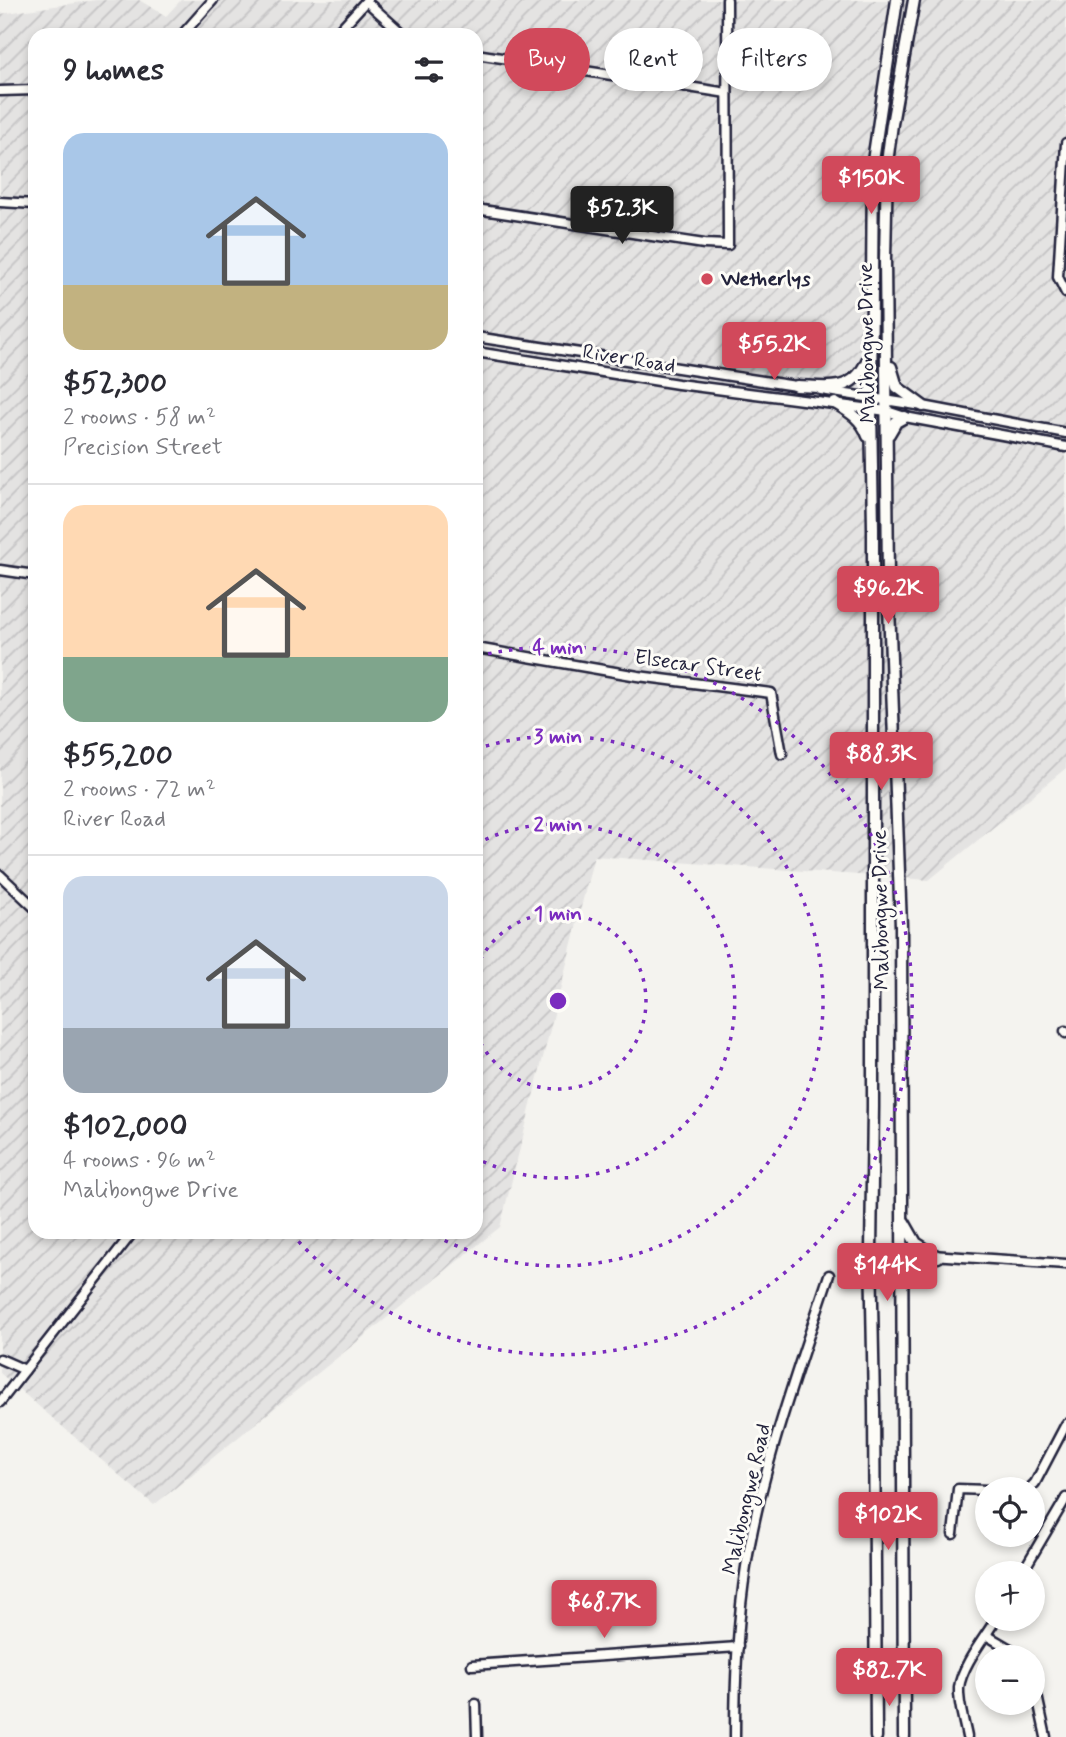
<!DOCTYPE html>
<html lang="en">
<head>
<meta charset="utf-8">
<style>
  body { margin:0; font-family:Mynerve,sans-serif; background:#f2f2f3; color:#2b2b33; height:100vh; display:flex; flex-direction:column; font-size:26px; white-space:nowrap }
  * { box-sizing:border-box; margin:0 }
  p { font-size:23px; color:#7c7c81 }
  .icon { flex:none; width:38px; height:38px; fill:none; stroke:currentColor; stroke-width:2; stroke-linecap:round; stroke-linejoin:round }
  .map { position:relative; flex:1; overflow:hidden }
  .details { position:absolute; left:28px; top:28px; width:455px; height:1211px; display:flex; flex-direction:column; background:#fff; border-radius:21px; box-shadow:0 4px 10px #0003 }
  .details>* { flex:none }
  .top-card { position:absolute; left:504px; top:28px; width:457px; height:63px; display:flex; gap:14px }
  .tools { position:absolute; left:975px; top:1477px; display:grid; gap:14px }
  .tools a { display:grid; place-items:center; width:70px; height:70px; border-radius:50%; background:#fff; box-shadow:0 4px 10px #0003; font-size:35px }
  .price { position:absolute; translate:-50% -60px; padding:0 16px; border-radius:7px; background:#d1495b; color:#fff; font-size:23px; line-height:46px; filter:drop-shadow(0 2px 4px #0008) }
  .price::after { content:''; position:absolute; left:50%; top:42px; width:21px; height:16px; margin-left:-10px; background:inherit; clip-path:polygon(0 0,100% 0,50% 100%) }
  .price.current { background:#222; color:#fff }
  ul { padding:0; list-style:none }
  li { display:grid; align-content:center; gap:14px; height:371px; padding:0 35px }
  li+li { border-top:2px solid #e1e1e2 }
  li span { display:grid; place-items:center; height:217px; border-radius:21px; color:#555 }
  li>.icon { margin-inline-start:auto }
  span .icon { width:126px; height:126px; fill:#fffc; stroke-width:1 }
  li b { font-size:30px }
  h2 { display:flex; justify-content:space-between; align-items:center; height:84px; padding:0 35px; font-size:30px }
  .pill { padding:0 24px; border-radius:32px; background:#fff; box-shadow:0 4px 10px #0003; font-size:24px; line-height:63px }
  .pill.current { background:#d1495b; color:#fff }
  .map>svg:first-child { display:block }
  .industrial { fill:url(#industrial-furrows); fill-rule:evenodd }
  .lines { fill:none; stroke-linecap:round; stroke-linejoin:round }
  .minor-casing { stroke:#22223b; stroke-width:13 }
  .major-casing { stroke:#22223b; stroke-width:15 }
  .minor { stroke:#fdfcf7; stroke-width:8 }
  .major { stroke:#fdfcf7; stroke-width:10 }
  .ring { fill:none; stroke:#7b2cbf; stroke-width:3.5; stroke-dasharray:3.5 7 }
  .poi-dot { fill:#d1495b; stroke:#fdfcf7; stroke-width:2.5 }
  .labels { text-anchor:middle; dominant-baseline:central; stroke-width:6; stroke-linejoin:round; paint-order:stroke }
  .poi-label { font-size:21px; font-weight:bold; fill:#22223b; stroke:#fdfcf7; text-anchor:start }
  .street-label { font-size:21px; fill:#22223b; stroke:#fdfcf7 }
  .centre { fill:#7b2cbf; stroke:#fdfcf7; stroke-width:3.5 }
  .ring-label { font-size:21px; text-anchor:middle; font-weight:bold; fill:#7b2cbf; stroke:#fdfcf7; stroke-width:6; stroke-linejoin:round; paint-order:stroke }
</style>
</head>
<body>
<div class="map">
<svg width="1066" height="1737" viewBox="0 0 1066 1737">
  <defs>
    <pattern id="industrial-furrows" width="10" height="10" patternUnits="userSpaceOnUse" patternTransform="scale(1.75)"><rect width="10" height="10" fill="#e4e3e2"/><path d="M-1 1l2-2M0 10L10 0M9 11l2-2" fill="none" stroke="#c3c2c3"/></pattern>
  </defs>
  <rect width="100%" height="100%" fill="#f4f3ef"/>
  <filter id="ink" filterUnits="userSpaceOnUse"><feTurbulence type="fractalNoise" baseFrequency=".0143" numOctaves="2"/><feDisplacementMap in="SourceGraphic" scale="14" xChannelSelector="R" yChannelSelector="G"/><feConvolveMatrix kernelMatrix="1 2 1 2 8 2 1 2 1" color-interpolation-filters="sRGB"/></filter>
  <g filter="url(#ink)">
    <path class="industrial" d="M96,0H139L166,16L181,0H1066V768L929,880L594,856L500,1227L154,1505L0,1373V14ZM35,35H476V1232H35Z"/>
    <g class="lines">
      <defs>
        <g id="minor">
          <path d="M366,1L404,35"/>
          <path d="M182,35L213,0"/>
          <path d="M335,35L367,0"/>
          <path d="M476,54L727,93"/>
          <path d="M0,91L35,90"/>
          <path d="M1066,143L1058,277L1066,293"/>
          <path d="M0,202L35,204"/>
          <path d="M476,209L704,244L728,245L727,0"/>
          <path d="M476,337L802,387"/>
          <path d="M476,352L678,384L887,411L905,417L1066,447"/>
          <path d="M821,390L923,406L1066,433"/>
          <path d="M0,570L35,575"/>
          <path d="M476,648L638,676L771,693L782,754"/>
          <path d="M0,875L35,908"/>
          <path d="M1065,1031L1066,1033"/>
          <path d="M871,1251L1066,1264"/>
          <path d="M0,1359L25,1370"/>
          <path d="M0,1402L133,1232"/>
          <path d="M1029,1489L1035,1483L1066,1424"/>
          <path d="M953,1534L958,1489L987,1490"/>
          <path d="M1022,1573L1066,1498"/>
          <path d="M986,1635L1024,1657"/>
          <path d="M472,1665L738,1647"/>
          <path d="M1032,1672L1046,1737"/>
          <path d="M476,1704L477,1737"/>
          <path d="M735,1737C735,1680 737,1623 746,1567C761,1470 798,1369 829,1275"/>
          <path d="M967,1737C964,1721 958,1704 959,1688C961,1667 985,1637 996,1619"/>
        </g>
        <g id="major">
          <path d="M891,367L897,387L923,406"/>
          <path d="M797,386C830,387 855,394 869,356"/>
          <path d="M835,403C850,412 862,419 868,436"/>
          <path d="M889,434L896,422L905,417"/>
          <path d="M904,1222L916,1243L938,1257"/>
          <path d="M876,1737L874,1405L871,1251L873,1107V528L871,409L873,161L897,0"/>
          <path d="M904,1737L901,926L888,579L885,259L887,163L892,124L914,0"/>
        </g>
      </defs>
      <use href="#minor" class="minor-casing"/>
      <use href="#major" class="major-casing"/>
      <use href="#minor" class="minor"/>
      <use href="#major" class="major"/>
    </g>
  </g>
  <g class="ring">
    <path d="M476 969A88 88 0 1 1 476 1033"/>
    <path d="M476 844A177 177 0 1 1 476 1158"/>
    <path d="M476 749A265 265 0 1 1 430 1233"/>
    <path d="M478 656A354 354 0 1 1 291 1233"/>
  </g>
  <circle class="poi-dot" cx="707" cy="279" r="7"/>
  <g class="labels">
    <g class="poi-label">
      <text x="721" y="279">Wetherlys</text>
    </g>
    <g class="street-label">
      <text transform="translate(867 343) rotate(-91)">Malibongwe Drive</text>
      <text transform="translate(629 359) rotate(9)">River Road</text>
      <text transform="translate(698 666) rotate(8)">Elsecar Street</text>
      <text transform="translate(881 910) rotate(-91)">Malibongwe Drive</text>
      <text transform="translate(747 1499) rotate(-77)">Malibongwe Road</text>
    </g>
  </g>
  <circle cx="558" cy="1001" r="10" class="centre"/>
  <g class="ring-label">
    <text x="558" y="654">4 min</text>
    <text x="558" y="743">3 min</text>
    <text x="558" y="831">2 min</text>
    <text x="558" y="920">1 min</text>
  </g>
</svg>
<div class="tools">
<a><svg class="icon" aria-label="locate" viewBox="0 0 24 24"><circle cx="12" cy="12" r="6"/><path d="M12 2v4M12 18v4M2 12h4M18 12h4"/></svg></a>
<a>+</a>
<a>−</a>
</div>
<b class="price" style="left:871px;top:216px">$150K</b>
<b class="price current" style="left:622px;top:246px">$52.3K</b>
<b class="price" style="left:774px;top:382px">$55.2K</b>
<b class="price" style="left:888px;top:626px">$96.2K</b>
<b class="price" style="left:881px;top:792px">$88.3K</b>
<b class="price" style="left:887px;top:1303px">$144K</b>
<b class="price" style="left:888px;top:1552px">$102K</b>
<b class="price" style="left:604px;top:1640px">$68.7K</b>
<b class="price" style="left:889px;top:1708px">$82.7K</b>
<div class="top-card">
<a class="pill current">Buy</a>
<a class="pill">Rent</a>
<a class="pill">Filters</a>
</div>
<section class="details">
<h2>9 homes<svg class="icon" aria-label="filters" viewBox="0 0 24 24"><path d="M4 7h16M4 17h16"/><circle cx="9" cy="7" r="2"/><circle cx="15" cy="17" r="2"/></svg></h2>
<ul>
<li><span style="background:linear-gradient(#a9c7e8 70%,#c2b280 0)"><svg class="icon" aria-label="home" viewBox="0 0 24 24"><path d="M3 11l9-7 9 7M6 9v11h12V9"/></svg></span><div><b>$52,300</b><p>2 rooms · 58 m²</p><p>Precision Street</p></div></li>
<li><span style="background:linear-gradient(#ffd9b3 70%,#7fa58c 0)"><svg class="icon" aria-label="home" viewBox="0 0 24 24"><path d="M3 11l9-7 9 7M6 9v11h12V9"/></svg></span><div><b>$55,200</b><p>2 rooms · 72 m²</p><p>River Road</p></div></li>
<li><span style="background:linear-gradient(#c9d6e8 70%,#9aa5b1 0)"><svg class="icon" aria-label="home" viewBox="0 0 24 24"><path d="M3 11l9-7 9 7M6 9v11h12V9"/></svg></span><div><b>$102,000</b><p>4 rooms · 96 m²</p><p>Malibongwe Drive</p></div></li>
</ul>
</section>
</div>
</body>
</html>
